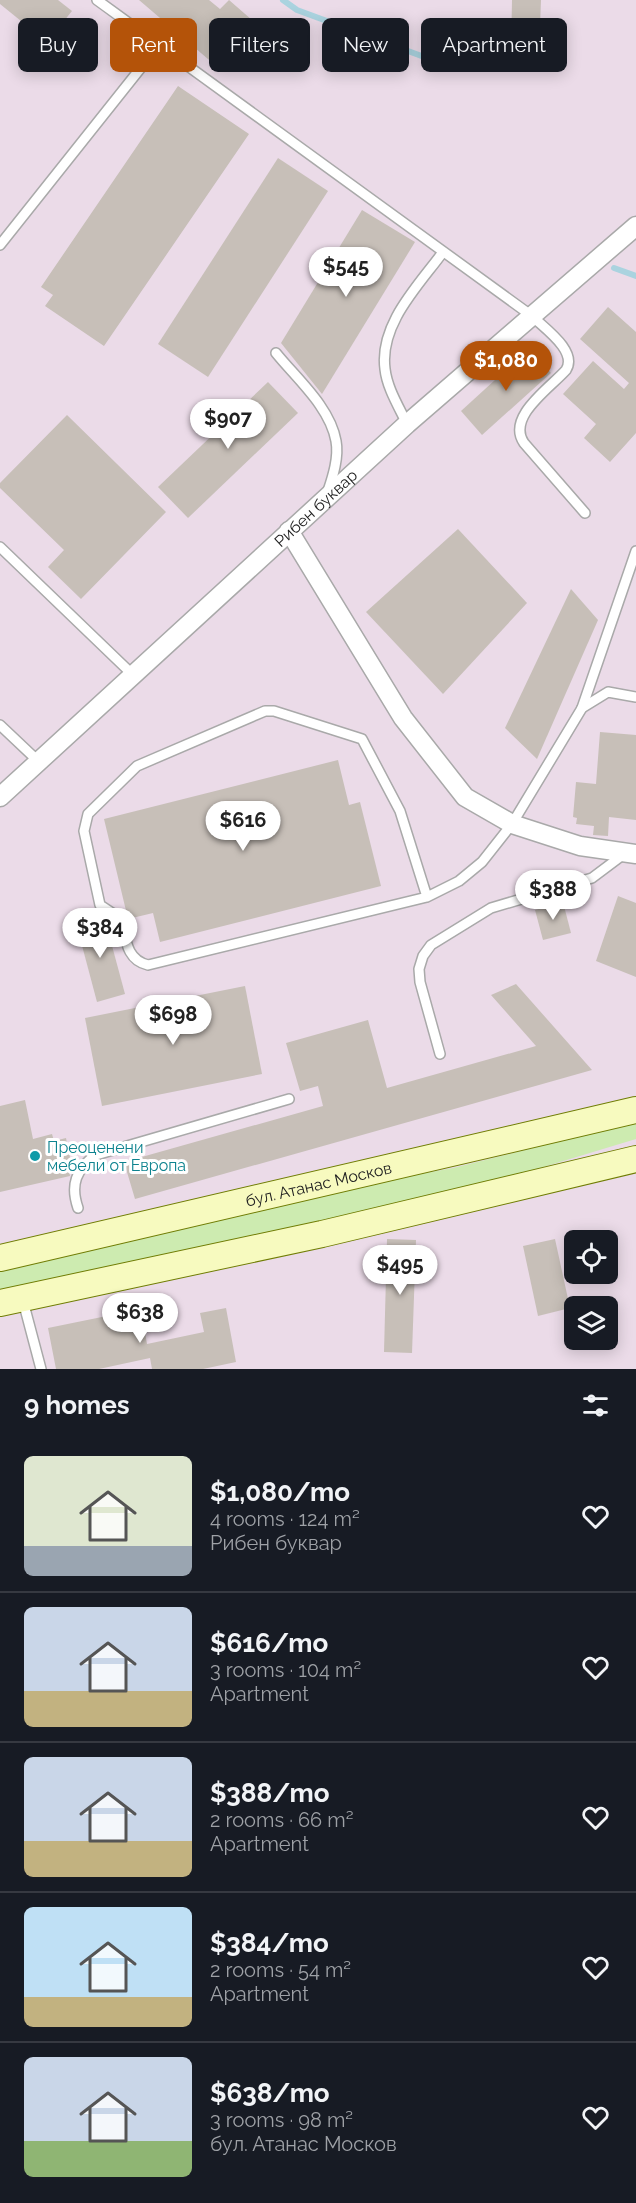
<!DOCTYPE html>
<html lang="en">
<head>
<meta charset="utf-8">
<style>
  body { margin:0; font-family:Raleway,sans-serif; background:#242831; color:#f1f3f6; height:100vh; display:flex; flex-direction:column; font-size:22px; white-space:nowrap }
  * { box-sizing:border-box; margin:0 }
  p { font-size:20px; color:#9ea1a6 }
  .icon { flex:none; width:33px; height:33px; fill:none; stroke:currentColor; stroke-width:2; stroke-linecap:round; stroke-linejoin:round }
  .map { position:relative; height:1369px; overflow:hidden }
  .side { display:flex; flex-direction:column; background:#171b24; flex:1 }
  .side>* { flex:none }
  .banner { position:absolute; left:18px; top:18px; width:600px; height:54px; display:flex; gap:12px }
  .controls { position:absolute; left:564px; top:1230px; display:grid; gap:12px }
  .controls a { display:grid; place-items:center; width:54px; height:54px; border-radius:9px; background:#171b24; box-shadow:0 3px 15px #0003; font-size:30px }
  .price { position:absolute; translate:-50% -51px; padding:0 14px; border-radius:21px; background:#fff; color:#222; font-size:20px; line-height:39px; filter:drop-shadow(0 2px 3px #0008) }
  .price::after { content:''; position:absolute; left:50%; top:36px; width:18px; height:14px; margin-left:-9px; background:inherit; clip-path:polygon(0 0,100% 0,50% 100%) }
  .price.selected { background:#b45309; color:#fff }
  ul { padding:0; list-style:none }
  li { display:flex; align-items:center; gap:18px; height:150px; padding:0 24px }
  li+li { border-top:2px solid #363941 }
  li span { display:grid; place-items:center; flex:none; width:168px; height:120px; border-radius:9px; color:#555 }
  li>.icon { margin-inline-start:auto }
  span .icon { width:72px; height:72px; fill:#fffc; stroke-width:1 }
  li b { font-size:26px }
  h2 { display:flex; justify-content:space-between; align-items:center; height:72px; padding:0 24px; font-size:26px }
  .pill { padding:0 21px; border-radius:9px; background:#171b24; box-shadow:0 3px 15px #0003; font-size:21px; line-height:54px }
  .pill.selected { background:#b45309; color:#fff }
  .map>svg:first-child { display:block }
  .industrial { fill:#ebdbe8; fill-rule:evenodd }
  .grass { fill:#cdebb0 }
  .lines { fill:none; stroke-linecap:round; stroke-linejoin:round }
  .stream { stroke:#aad3df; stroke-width:6 }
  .building { fill:#c7bfb8 }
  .service-casing { stroke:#a9a9a9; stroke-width:12 }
  .minor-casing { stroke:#a9a9a9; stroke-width:21 }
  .secondary-casing { stroke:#707d05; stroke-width:28 }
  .service { stroke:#fff; stroke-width:9 }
  .minor { stroke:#fff; stroke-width:18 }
  .secondary { stroke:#f7fabf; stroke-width:26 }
  .culture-dot { fill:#0f9aa8; stroke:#fff; stroke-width:2 }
  .labels { text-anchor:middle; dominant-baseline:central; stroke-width:6; stroke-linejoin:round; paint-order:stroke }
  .street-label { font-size:16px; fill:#222; stroke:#fff }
  .culture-label { font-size:16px; fill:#0d838f; stroke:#fff; text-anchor:start }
</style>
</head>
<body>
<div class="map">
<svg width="636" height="1369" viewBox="0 0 636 1369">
  <rect width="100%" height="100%" fill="#f2efe9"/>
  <path class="industrial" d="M0,0H636V1369H0ZM574,1240H608V1274H574ZM574,1306H608V1340H574Z"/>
  <path class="grass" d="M636,1122V1139L322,1234L0,1303V1258L281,1199L453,1168Z"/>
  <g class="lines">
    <g class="stream">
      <path d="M283,0L297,10L427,58"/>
      <path d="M614,268L636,276"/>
    </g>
  </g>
  <g class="building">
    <path d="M0,0H58L72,11L47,42L0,4Z"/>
    <path d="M139,0H209L220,9L229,0L252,20L215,65Z"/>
    <path d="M512,0H541L539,53L511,52Z"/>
    <path d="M178,86L249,134L104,346L45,306L53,295L41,287Z"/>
    <path d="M278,158L328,191L208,377L158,344Z"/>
    <path d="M362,210L415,242L322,394L281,343Z"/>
    <path d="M608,307L636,332V433L610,462L584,438L596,424L563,394L593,361L624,389L629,383L580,339Z"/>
    <path d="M529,349L551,373L482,435L461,411Z"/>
    <path d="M268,382L298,413L188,518L158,487Z"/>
    <path d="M67,415L166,512L81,599L48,567L64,550L0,488V483Z"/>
    <path d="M458,529L527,603L443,694L366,612Z"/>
    <path d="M571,589L598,620L537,759L505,728Z"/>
    <path d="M600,732L636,735V820L609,817L608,836L593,835L594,826L576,824L577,818L573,817L576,782L596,784Z"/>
    <path d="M338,760L349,805L360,802L381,886L160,942L153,913L128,919L104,819Z"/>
    <path d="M618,896L636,903V977L596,961Z"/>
    <path d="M563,902L571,933L543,940L535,910Z"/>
    <path d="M104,916L125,994L97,1002L76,923Z"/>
    <path d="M516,984L592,1070L135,1199L124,1162L323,1106L318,1086L300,1091L286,1043L368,1020L387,1088L536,1046L491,995Z"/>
    <path d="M245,986L262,1074L102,1106L85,1018Z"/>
    <path d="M25,1100L33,1139L52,1134L54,1141L66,1138L72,1167L69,1170L70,1176L0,1192V1106Z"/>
    <path d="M387,1239L416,1240L412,1353L384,1352Z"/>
    <path d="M555,1239L570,1308L538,1316L523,1246Z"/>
    <path d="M226,1308L236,1362L203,1369H152L150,1358L99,1369H56L48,1328L141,1309L147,1344L204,1332L200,1313Z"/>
  </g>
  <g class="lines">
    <defs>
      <g id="service">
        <path d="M97,0L532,316C544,328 578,351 566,370C550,388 506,417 524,443L585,513"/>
        <path d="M0,245L159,45"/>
        <path d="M276,353C297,379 330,407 336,441C339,457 333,476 328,491"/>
        <path d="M407,424C399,407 387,388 385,369C379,324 419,285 443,252"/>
        <path d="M0,547L132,674"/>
        <path d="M582,708L636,551"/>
        <path d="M0,725L37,760"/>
        <path d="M427,897L400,811L362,739L274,711H265L137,766L88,814L84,831L100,905L121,919C126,939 126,960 148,965L427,897L459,881L482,862L512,824L582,708L608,692L636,697"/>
        <path d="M440,1054L420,982L419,969L423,956L431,945L491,908L592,878L624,854"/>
        <path d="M78,1208C70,1185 76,1169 96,1155L289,1099"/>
        <path d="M23,1301L41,1369"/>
      </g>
      <g id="minor">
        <path d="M289,531L403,718L465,797L512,824L580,846L636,854"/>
        <path id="s1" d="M0,797L407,424L636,226"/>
      </g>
      <g id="secondary">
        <path id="s2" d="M0,1258L636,1110"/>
        <path d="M0,1303L322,1234L636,1159"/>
      </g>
    </defs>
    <use href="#service" class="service-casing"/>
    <use href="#minor" class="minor-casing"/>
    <use href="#secondary" class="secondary-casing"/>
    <use href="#service" class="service"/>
    <use href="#minor" class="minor"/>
    <use href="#secondary" class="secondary"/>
  </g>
  <circle class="culture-dot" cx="35" cy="1156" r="6"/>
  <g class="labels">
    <g class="street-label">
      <text stroke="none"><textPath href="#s1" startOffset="428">Рибен буквар</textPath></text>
      <text stroke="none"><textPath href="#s2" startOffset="327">бул. Атанас Москов</textPath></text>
    </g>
    <g class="culture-label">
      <text x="47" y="1147">Преоценени<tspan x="47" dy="18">мебели от Европа</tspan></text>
    </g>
  </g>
</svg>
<div class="controls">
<a><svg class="icon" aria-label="locate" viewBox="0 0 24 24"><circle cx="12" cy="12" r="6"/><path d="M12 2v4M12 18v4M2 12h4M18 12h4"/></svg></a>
<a><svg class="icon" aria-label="layers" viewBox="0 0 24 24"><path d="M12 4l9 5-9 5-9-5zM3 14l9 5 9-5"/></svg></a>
</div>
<b class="price" style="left:346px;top:298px">$545</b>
<b class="price selected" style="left:506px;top:392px">$1,080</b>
<b class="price" style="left:228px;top:450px">$907</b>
<b class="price" style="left:243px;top:852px">$616</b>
<b class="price" style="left:553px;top:921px">$388</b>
<b class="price" style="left:100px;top:959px">$384</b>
<b class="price" style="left:173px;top:1046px">$698</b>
<b class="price" style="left:400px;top:1296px">$495</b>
<b class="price" style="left:140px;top:1344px">$638</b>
<div class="banner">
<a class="pill">Buy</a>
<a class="pill selected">Rent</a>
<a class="pill">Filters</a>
<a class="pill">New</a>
<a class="pill">Apartment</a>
</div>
</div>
<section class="side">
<h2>9 homes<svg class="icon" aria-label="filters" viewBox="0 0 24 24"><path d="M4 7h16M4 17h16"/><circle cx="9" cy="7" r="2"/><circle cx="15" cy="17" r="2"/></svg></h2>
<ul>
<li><span style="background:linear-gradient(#dfe7d0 75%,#9aa5b1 0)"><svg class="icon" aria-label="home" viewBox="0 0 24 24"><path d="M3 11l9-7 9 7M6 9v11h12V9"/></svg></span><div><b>$1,080/mo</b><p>4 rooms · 124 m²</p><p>Рибен буквар</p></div><svg class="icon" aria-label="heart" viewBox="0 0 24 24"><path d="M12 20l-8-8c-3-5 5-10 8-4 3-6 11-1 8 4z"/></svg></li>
<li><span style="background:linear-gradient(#c9d6e8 70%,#c2b280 0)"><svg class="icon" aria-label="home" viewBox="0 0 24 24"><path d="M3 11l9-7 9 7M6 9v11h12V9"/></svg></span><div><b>$616/mo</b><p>3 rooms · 104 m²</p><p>Apartment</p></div><svg class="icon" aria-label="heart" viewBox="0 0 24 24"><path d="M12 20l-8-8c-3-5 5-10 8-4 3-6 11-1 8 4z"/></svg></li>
<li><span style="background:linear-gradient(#c9d6e8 70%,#c2b280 0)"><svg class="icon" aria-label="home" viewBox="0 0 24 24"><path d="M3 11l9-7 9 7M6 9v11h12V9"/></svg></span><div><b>$388/mo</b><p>2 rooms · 66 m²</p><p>Apartment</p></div><svg class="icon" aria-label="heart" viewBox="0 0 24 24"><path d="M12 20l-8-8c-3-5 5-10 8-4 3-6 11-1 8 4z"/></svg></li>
<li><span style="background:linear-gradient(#bfe0f5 75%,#c2b280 0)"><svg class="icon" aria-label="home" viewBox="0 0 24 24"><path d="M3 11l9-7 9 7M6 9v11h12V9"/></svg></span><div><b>$384/mo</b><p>2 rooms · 54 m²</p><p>Apartment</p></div><svg class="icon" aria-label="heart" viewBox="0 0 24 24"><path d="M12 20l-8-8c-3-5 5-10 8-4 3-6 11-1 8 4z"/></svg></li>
<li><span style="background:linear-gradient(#c9d6e8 70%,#8fb573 0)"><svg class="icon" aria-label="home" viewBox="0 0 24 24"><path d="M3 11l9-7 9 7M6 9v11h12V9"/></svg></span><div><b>$638/mo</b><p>3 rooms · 98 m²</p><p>бул. Атанас Москов</p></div><svg class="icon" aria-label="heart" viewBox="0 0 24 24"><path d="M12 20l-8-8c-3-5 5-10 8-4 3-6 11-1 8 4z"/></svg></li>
</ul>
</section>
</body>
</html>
